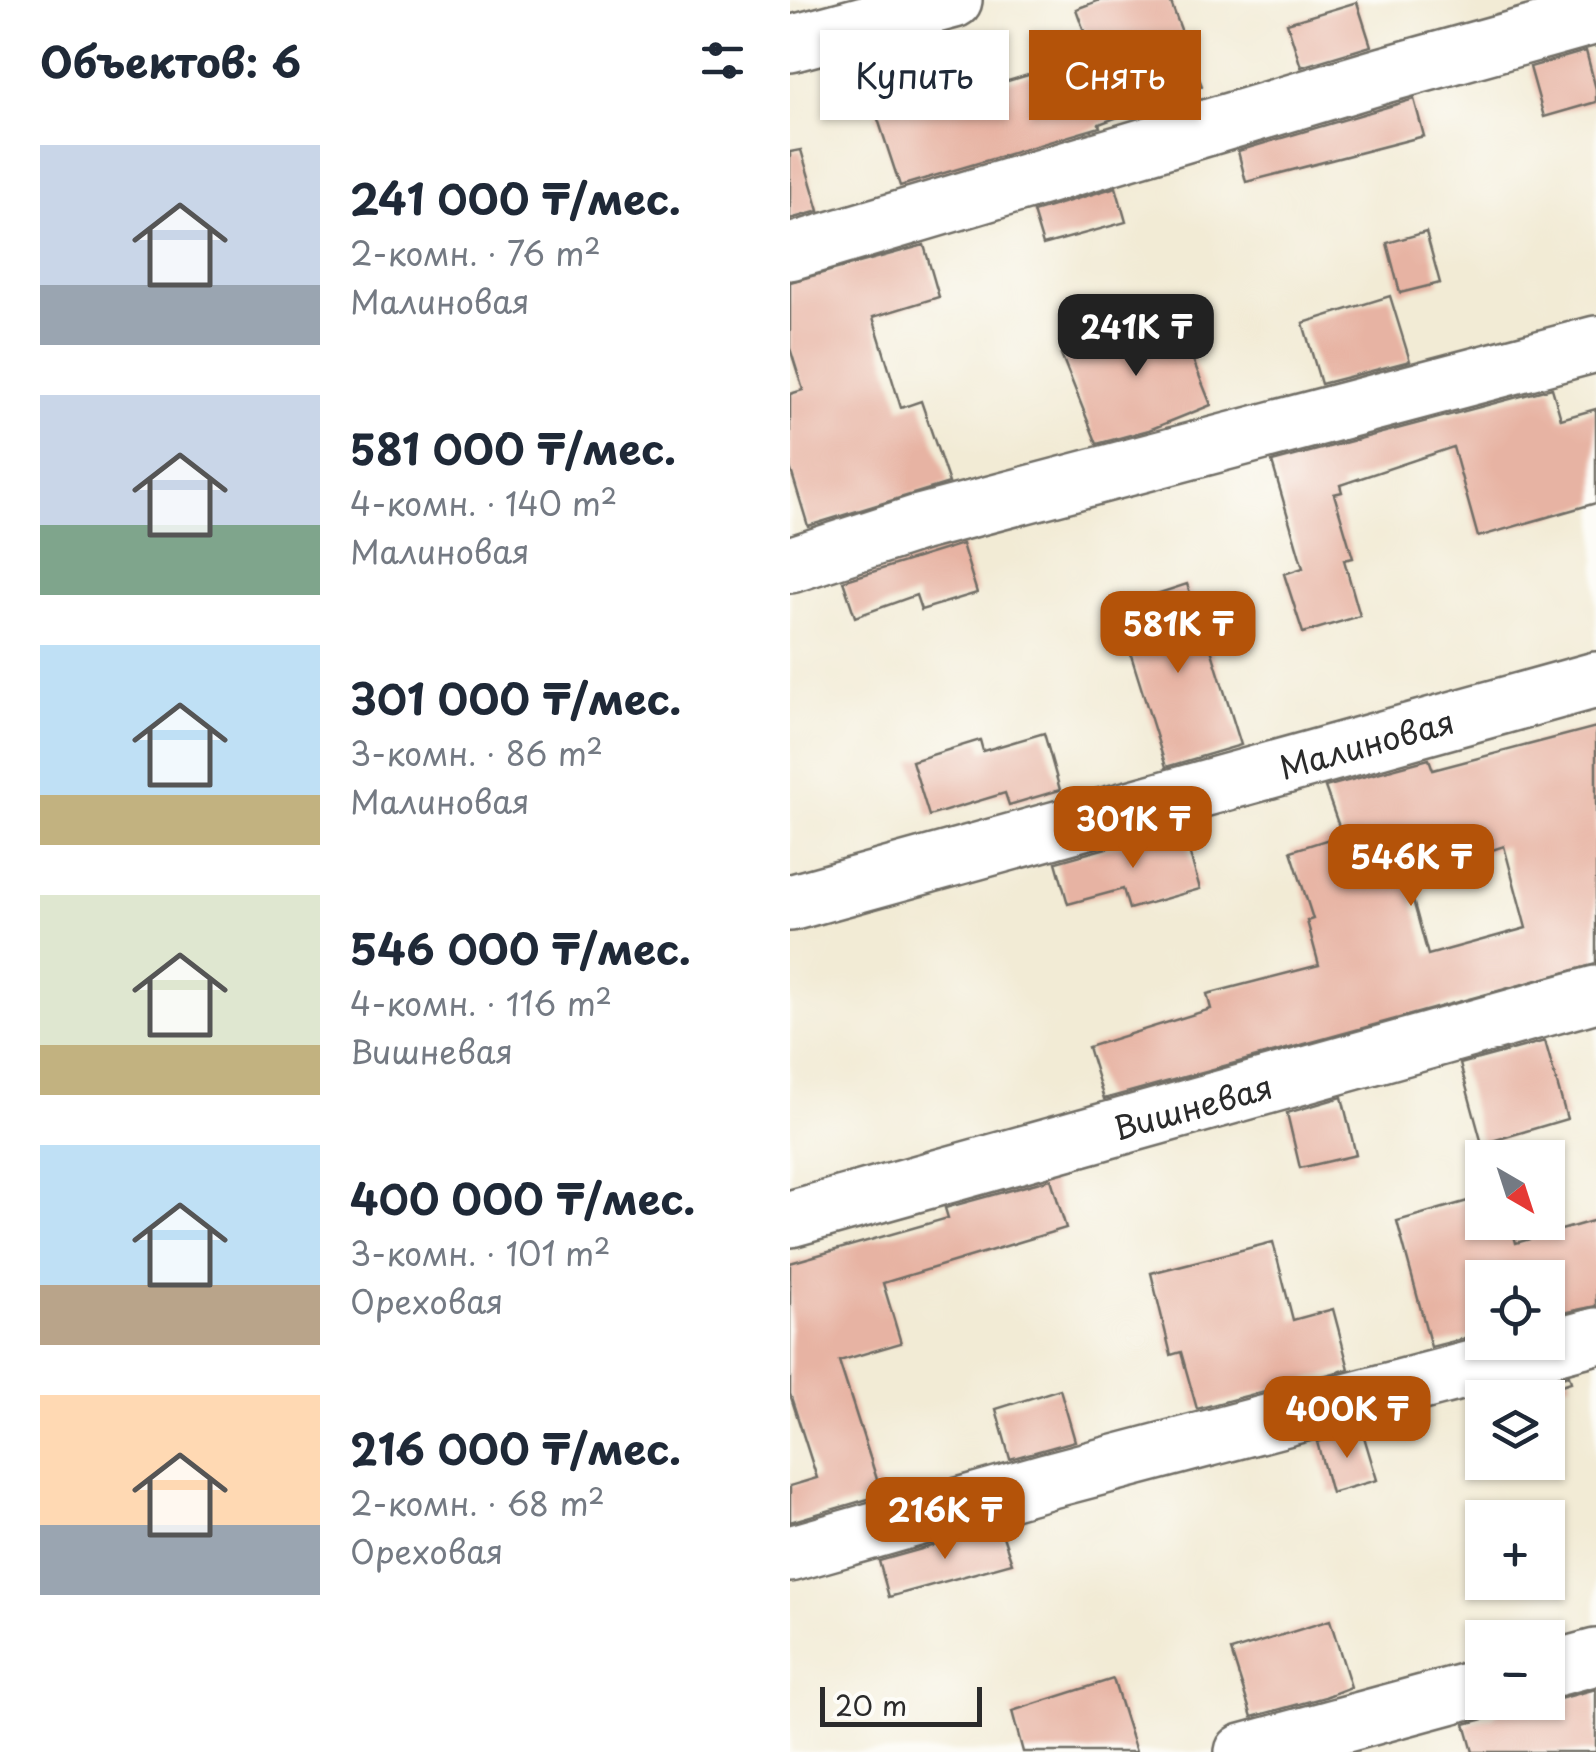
<!DOCTYPE html>
<html lang="ru">
<head>
<meta charset="utf-8">
<style>
  body { margin:0; font-family:"Playpen Sans",sans-serif; background:#f6f6f7; color:#1f2937; height:100vh; display:flex; flex-direction:column; font-size:38px; white-space:nowrap }
  * { box-sizing:border-box; margin:0 }
  p { font-size:32px; color:#747a83 }
  .icon { flex:none; width:55px; height:55px; fill:none; stroke:currentColor; stroke-width:2; stroke-linecap:round; stroke-linejoin:round }
  .map { position:relative; flex:1; overflow:hidden }
  .panel { display:flex; flex-direction:column; background:#fff; width:790px }
  .panel>* { flex:none }
  .banner { position:absolute; left:30px; top:30px; width:625px; height:90px; display:flex; gap:20px }
  .needle { width:65px; rotate:141deg }
  .fabs { position:absolute; left:675px; top:1140px; display:grid; gap:20px }
  .fabs a { display:grid; place-items:center; width:100px; height:100px; border-radius:0px; background:#fff; box-shadow:0 2px 8px #0004; font-size:50px }
  .scale { position:absolute; left:30px; bottom:25px; width:162px; box-sizing:border-box; padding-left:10px; border:5px solid #2b2b2b; border-top:0; font-size:28px; line-height:35px; white-space:nowrap; color:#2b2b2b; -webkit-text-stroke:8px #fdfcf7; paint-order:stroke }
  .price { position:absolute; translate:-50% -85px; padding:0 22px; border-radius:20px; background:#b45309; color:#fff; font-size:32px; line-height:65px; filter:drop-shadow(0 2px 5px #0008) }
  .price::after { content:''; position:absolute; left:50%; top:60px; width:30px; height:22px; margin-left:-15px; background:inherit; clip-path:polygon(0 0,100% 0,50% 100%) }
  .price.current { background:#222; color:#fff }
  ul { padding:0; list-style:none }
  li { display:flex; align-items:center; gap:30px; height:250px; padding:0 40px }
  li span { display:grid; place-items:center; flex:none; width:280px; height:200px; border-radius:0px; color:#555 }
  li>.icon { margin-inline-start:auto }
  span .icon { width:120px; height:120px; fill:#fffc; stroke-width:1 }
  li b { font-size:42px }
  h2 { display:flex; justify-content:space-between; align-items:center; height:120px; padding:0 40px; font-size:42px }
  .tag { padding:0 35px; border-radius:0px; background:#fff; box-shadow:0 2px 8px #0004; font-size:35px; line-height:90px }
  .tag.current { background:#b45309; color:#fff }
  main { display:flex; flex:1; min-height:0 }
  .map>svg:first-child { display:block }
  .building { fill:#e7b3a3; fill-rule:evenodd }
  .lines { fill:none; stroke-linecap:round; stroke-linejoin:round }
  .minor-casing { stroke:#716e66; stroke-width:60 }
  .minor { stroke:#fff; stroke-width:55 }
  .labels { text-anchor:middle; dominant-baseline:central; stroke-width:8; stroke-linejoin:round; paint-order:stroke }
  .street-label { font-size:32px; fill:#2b2b2b; stroke:#fdfcf7 }
</style>
</head>
<body>
<main>
<section class="panel">
<h2>Объектов: 6<svg class="icon" aria-label="filters" viewBox="0 0 24 24"><path d="M4 7h16M4 17h16"/><circle cx="9" cy="7" r="2"/><circle cx="15" cy="17" r="2"/></svg></h2>
<ul>
<li><span style="background:linear-gradient(#c9d6e8 70%,#9aa5b1 0)"><svg class="icon" aria-label="home" viewBox="0 0 24 24"><path d="M3 11l9-7 9 7M6 9v11h12V9"/></svg></span><div><b>241 000 ₸/мес.</b><p>2-комн. · 76 m²</p><p>Малиновая</p></div></li>
<li><span style="background:linear-gradient(#c9d6e8 65%,#7fa58c 0)"><svg class="icon" aria-label="home" viewBox="0 0 24 24"><path d="M3 11l9-7 9 7M6 9v11h12V9"/></svg></span><div><b>581 000 ₸/мес.</b><p>4-комн. · 140 m²</p><p>Малиновая</p></div></li>
<li><span style="background:linear-gradient(#bfe0f5 75%,#c2b280 0)"><svg class="icon" aria-label="home" viewBox="0 0 24 24"><path d="M3 11l9-7 9 7M6 9v11h12V9"/></svg></span><div><b>301 000 ₸/мес.</b><p>3-комн. · 86 m²</p><p>Малиновая</p></div></li>
<li><span style="background:linear-gradient(#dfe7d0 75%,#c2b280 0)"><svg class="icon" aria-label="home" viewBox="0 0 24 24"><path d="M3 11l9-7 9 7M6 9v11h12V9"/></svg></span><div><b>546 000 ₸/мес.</b><p>4-комн. · 116 m²</p><p>Вишневая</p></div></li>
<li><span style="background:linear-gradient(#bfe0f5 70%,#b9a48a 0)"><svg class="icon" aria-label="home" viewBox="0 0 24 24"><path d="M3 11l9-7 9 7M6 9v11h12V9"/></svg></span><div><b>400 000 ₸/мес.</b><p>3-комн. · 101 m²</p><p>Ореховая</p></div></li>
<li><span style="background:linear-gradient(#ffd9b3 65%,#9aa5b1 0)"><svg class="icon" aria-label="home" viewBox="0 0 24 24"><path d="M3 11l9-7 9 7M6 9v11h12V9"/></svg></span><div><b>216 000 ₸/мес.</b><p>2-комн. · 68 m²</p><p>Ореховая</p></div></li>
</ul>
</section>
<div class="map">
<svg width="806" height="1752" viewBox="0 0 806 1752">
  <rect width="100%" height="100%" fill="#fdfcf7"/>
  <filter id="ink" filterUnits="userSpaceOnUse"><feTurbulence type="fractalNoise" baseFrequency=".01" numOctaves="2"/><feDisplacementMap in="SourceGraphic" scale="20" xChannelSelector="R" yChannelSelector="G"/><feConvolveMatrix kernelMatrix="1 2 1 2 8 2 1 2 1" color-interpolation-filters="sRGB"/></filter>
  <filter id="wash" filterUnits="userSpaceOnUse"><feTurbulence type="fractalNoise" baseFrequency=".0048" numOctaves="4" result="noise"/><feDisplacementMap in="SourceGraphic" scale="40" xChannelSelector="R" yChannelSelector="G"/><feGaussianBlur stdDeviation="2.25" result="paint"/><feColorMatrix in="noise" values="0 0 0 0 0 0 0 0 0 0 0 0 0 0 0 0 0 1.4 0 .05"/><feComposite in="paint" operator="in"/></filter>
  <g filter="url(#wash)">
    <rect width="100%" height="100%" fill="#f2ebd5"/>
    <g id="blocks">
      <g class="building">
        <path d="M310,0H380L412,86L309,124L310,127L110,186L86,113L141,95L143,103L303,56L286,9Z"/>
        <path d="M567,2L581,46L511,67L497,23Z"/>
        <path d="M796,51L806,89V102L754,117L740,67Z"/>
        <path d="M624,99L634,136L456,182L448,151Z"/>
        <path d="M11,150L29,211L0,219V152Z"/>
        <path d="M326,187L336,222L253,245L243,212Z"/>
        <path d="M636,232L650,283L610,293L597,243Z"/>
        <path d="M134,245L149,297L83,317L111,408L131,401L159,483L18,526L0,467V394L13,390L0,348V282Z"/>
        <path d="M600,296L620,361L531,384L513,323Z"/>
        <path d="M383,310L421,405L359,430L307,444L271,354Z"/>
        <path d="M762,388L771,419L806,409V503L688,537L663,447L550,485L552,492L544,494L563,558L554,560L570,616L513,633L494,574L513,568L482,462Z"/>
        <path d="M172,544L187,593L131,610L126,595L65,617L53,581Z"/>
        <path d="M397,584L403,602L406,601L451,745L376,767L326,607Z"/>
        <path d="M806,727V964L314,1099L298,1047L421,1009L417,994L529,965L517,921L523,919L501,851L552,835L535,787L639,759L643,770ZM714,846L736,928L638,955L617,878Z"/>
        <path d="M254,733L270,790L219,805L215,793L139,816L122,761L190,740L193,751Z"/>
        <path d="M392,827L410,889L339,909L333,889L278,904L266,862Z"/>
        <path d="M755,1041L777,1119L692,1144L670,1064Z"/>
        <path d="M552,1097L566,1155L510,1168L497,1113Z"/>
        <path d="M261,1179L276,1228L93,1283L111,1343L49,1361L92,1495L0,1522V1486L27,1478L0,1394V1263L158,1218L155,1208Z"/>
        <path d="M692,1197V1222H720L726,1243L806,1220V1306L758,1316V1278H692V1334L641,1347L607,1221Z"/>
        <path d="M483,1242L503,1320L543,1309L559,1369L407,1409L391,1352L381,1355L361,1273Z"/>
        <path d="M779,1375L781,1382L765,1387L768,1398H721L720,1391Z"/>
        <path d="M270,1389L285,1441L220,1459L206,1409Z"/>
        <path d="M572,1430L587,1480L541,1493L527,1442Z"/>
        <path d="M210,1527L222,1563L99,1597L89,1561Z"/>
        <path d="M540,1620L561,1687L535,1697L462,1717L441,1651Z"/>
        <path d="M323,1679L346,1752H233L222,1711Z"/>
        <path d="M806,1689V1752H683L675,1724L701,1717L719,1702H758Z"/>
      </g>
    </g>
  </g>
  <g filter="url(#ink)">
    <use href="#blocks" fill-opacity="0" stroke="#716e66" stroke-width="2.5"/>
    <g class="lines">
      <defs>
        <g id="minor">
          <path d="M0,44L164,0"/>
          <path d="M0,252L594,75L806,16"/>
          <path d="M0,565L129,523L806,344"/>
          <path id="s1" d="M0,903L806,680"/>
          <path id="s2" d="M0,1219L806,994"/>
          <path d="M0,1554L257,1481L806,1336"/>
          <path d="M758,1670L806,1657"/>
          <path d="M453,1752L692,1687"/>
        </g>
      </defs>
      <use href="#minor" class="minor-casing"/>
      <use href="#minor" class="minor"/>
    </g>
  </g>
  <g class="labels">
    <g class="street-label">
      <text stroke="none"><textPath href="#s1" startOffset="598">Малиновая</textPath></text>
      <text stroke="none"><textPath href="#s2" startOffset="418">Вишневая</textPath></text>
    </g>
  </g>
</svg>
<div class="fabs">
<a><svg class="needle" viewBox="-14 -14 28 28"><path d="M0-13l5 13h-10z" fill="#e53935"/><path d="M0 13l5-13h-10z" fill="#747a83"/></svg></a>
<a><svg class="icon" aria-label="locate" viewBox="0 0 24 24"><circle cx="12" cy="12" r="6"/><path d="M12 2v4M12 18v4M2 12h4M18 12h4"/></svg></a>
<a><svg class="icon" aria-label="layers" viewBox="0 0 24 24"><path d="M12 4l9 5-9 5-9-5zM3 14l9 5 9-5"/></svg></a>
<a>+</a>
<a>−</a>
</div>
<div class="scale">20 m</div>
<b class="price current" style="left:346px;top:379px">241K ₸</b>
<b class="price" style="left:388px;top:676px">581K ₸</b>
<b class="price" style="left:343px;top:871px">301K ₸</b>
<b class="price" style="left:621px;top:909px">546K ₸</b>
<b class="price" style="left:557px;top:1461px">400K ₸</b>
<b class="price" style="left:155px;top:1562px">216K ₸</b>
<div class="banner">
<a class="tag">Купить</a>
<a class="tag current">Снять</a>
</div>
</div>
</main>
</body>
</html>
